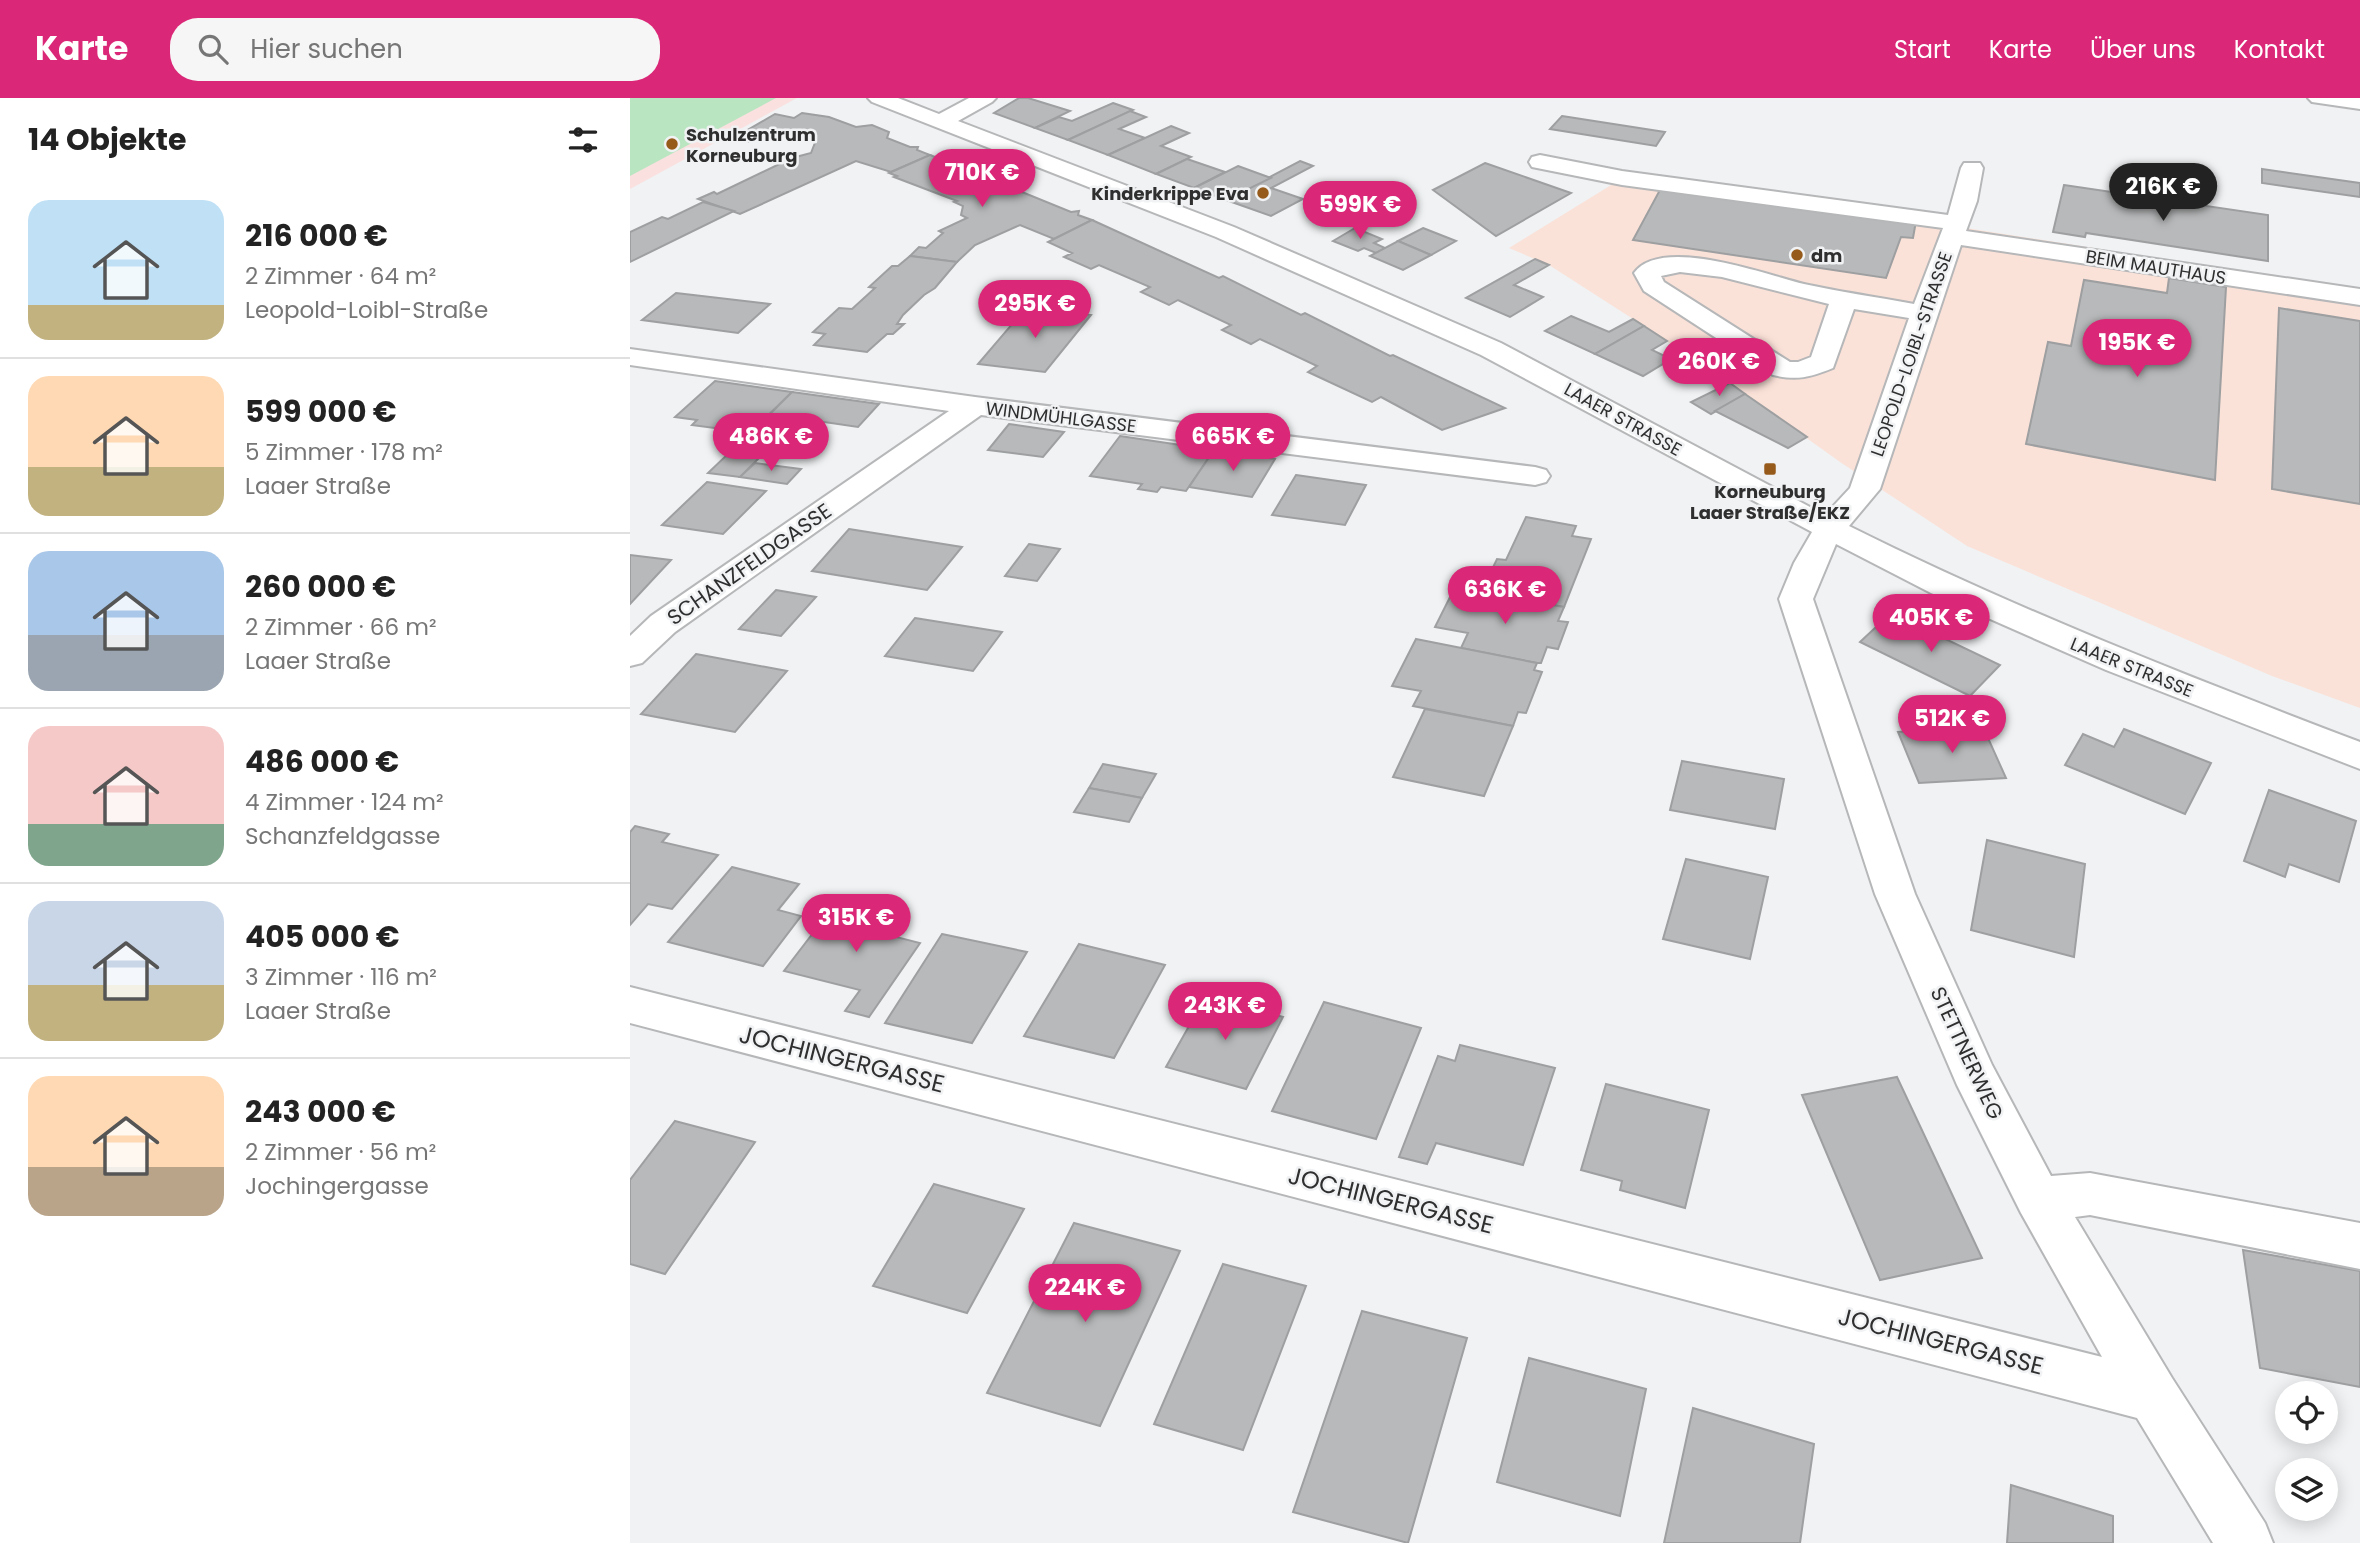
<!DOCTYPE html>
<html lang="de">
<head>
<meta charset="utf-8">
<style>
  body { margin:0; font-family:Poppins,sans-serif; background:#f6f6f6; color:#222; height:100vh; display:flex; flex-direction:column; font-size:26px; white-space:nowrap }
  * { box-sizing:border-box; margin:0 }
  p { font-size:23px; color:#767676 }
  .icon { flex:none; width:38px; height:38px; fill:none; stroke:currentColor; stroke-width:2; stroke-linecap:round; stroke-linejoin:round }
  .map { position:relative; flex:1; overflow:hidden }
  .panel { display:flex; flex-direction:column; background:#fff; width:630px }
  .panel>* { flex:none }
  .tools { position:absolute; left:1645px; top:1283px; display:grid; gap:14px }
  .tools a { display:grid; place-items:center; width:63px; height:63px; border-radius:50%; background:#fff; box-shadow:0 4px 18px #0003; font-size:35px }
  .price { position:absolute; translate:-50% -60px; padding:0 16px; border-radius:24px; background:#db2777; color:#fff; font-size:23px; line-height:46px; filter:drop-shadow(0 2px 4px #0008) }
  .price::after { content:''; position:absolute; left:50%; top:42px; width:21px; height:16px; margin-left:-10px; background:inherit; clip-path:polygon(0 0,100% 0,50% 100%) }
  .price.selected { background:#222; color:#fff }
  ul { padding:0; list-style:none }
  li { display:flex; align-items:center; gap:21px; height:175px; padding:0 28px }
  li+li { border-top:2px solid #e0e0e0 }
  li span { display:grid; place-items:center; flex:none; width:196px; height:140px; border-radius:21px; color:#555 }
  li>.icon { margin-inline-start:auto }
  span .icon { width:84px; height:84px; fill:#fffc; stroke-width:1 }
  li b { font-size:30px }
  h2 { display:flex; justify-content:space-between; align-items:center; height:84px; padding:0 28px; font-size:30px }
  header { display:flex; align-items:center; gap:42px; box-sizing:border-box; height:98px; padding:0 35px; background:#db2777; color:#fff }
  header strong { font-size:33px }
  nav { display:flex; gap:38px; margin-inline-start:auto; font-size:24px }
  .search { width:490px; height:63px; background:#f6f6f6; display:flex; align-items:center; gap:18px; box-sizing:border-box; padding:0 24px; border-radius:28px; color:#767676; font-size:26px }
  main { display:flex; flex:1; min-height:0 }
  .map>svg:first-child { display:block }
  .commercial { fill:#fbe2d9 }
  .education { fill:#fbe0e0 }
  .green { fill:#b9e5c1 }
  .building { fill:#b8b9ba; stroke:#9d9fa0; stroke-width:2 }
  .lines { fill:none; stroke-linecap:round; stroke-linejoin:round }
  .minor-casing { stroke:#b6b7b8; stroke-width:4 }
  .minor { fill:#fff; fill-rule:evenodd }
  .poi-dot { fill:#965a1b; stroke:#f0f2f3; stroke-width:2.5 }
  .labels { text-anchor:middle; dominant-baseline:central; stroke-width:5; stroke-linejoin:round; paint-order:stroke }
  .far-poi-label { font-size:18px; font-weight:bold; fill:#2f2f30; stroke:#f0f2f3; text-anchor:start }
  .far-street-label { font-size:18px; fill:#2f2f30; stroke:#f0f2f3 }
  .street-label { font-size:21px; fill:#2f2f30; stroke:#f0f2f3 }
  .near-street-label { font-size:24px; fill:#2f2f30; stroke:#f0f2f3 }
</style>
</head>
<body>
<header>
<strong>Karte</strong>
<div class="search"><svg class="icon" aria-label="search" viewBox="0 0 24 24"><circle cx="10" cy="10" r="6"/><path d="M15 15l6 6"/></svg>Hier suchen</div>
<nav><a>Start</a><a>Karte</a><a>Über uns</a><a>Kontakt</a></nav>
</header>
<main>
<section class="panel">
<h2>14 Objekte<svg class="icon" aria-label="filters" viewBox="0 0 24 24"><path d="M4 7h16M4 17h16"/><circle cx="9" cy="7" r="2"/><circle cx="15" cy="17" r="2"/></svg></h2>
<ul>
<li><span style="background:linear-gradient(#bfe0f5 75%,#c2b280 0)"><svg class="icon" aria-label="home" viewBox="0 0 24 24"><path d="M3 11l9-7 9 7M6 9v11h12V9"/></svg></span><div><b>216 000 €</b><p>2 Zimmer · 64 m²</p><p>Leopold-Loibl-Straße</p></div></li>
<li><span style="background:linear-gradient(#ffd9b3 65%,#c2b280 0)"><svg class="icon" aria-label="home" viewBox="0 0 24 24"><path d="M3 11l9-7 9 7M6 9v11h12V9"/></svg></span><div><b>599 000 €</b><p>5 Zimmer · 178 m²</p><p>Laaer Straße</p></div></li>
<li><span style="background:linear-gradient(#a9c7e8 60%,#9aa5b1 0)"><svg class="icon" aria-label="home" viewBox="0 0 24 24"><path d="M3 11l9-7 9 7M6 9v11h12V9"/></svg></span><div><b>260 000 €</b><p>2 Zimmer · 66 m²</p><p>Laaer Straße</p></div></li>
<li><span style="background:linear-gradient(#f6c9c9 70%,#7fa58c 0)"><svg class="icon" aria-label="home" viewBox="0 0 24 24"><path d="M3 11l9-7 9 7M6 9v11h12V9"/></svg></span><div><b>486 000 €</b><p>4 Zimmer · 124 m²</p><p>Schanzfeldgasse</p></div></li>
<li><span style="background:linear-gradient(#c9d6e8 60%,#c2b280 0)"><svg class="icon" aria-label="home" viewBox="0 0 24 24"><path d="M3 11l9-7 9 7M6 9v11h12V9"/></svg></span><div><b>405 000 €</b><p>3 Zimmer · 116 m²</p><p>Laaer Straße</p></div></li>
<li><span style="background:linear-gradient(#ffd9b3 65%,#b9a48a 0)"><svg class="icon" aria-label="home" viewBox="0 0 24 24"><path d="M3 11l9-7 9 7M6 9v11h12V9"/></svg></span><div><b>243 000 €</b><p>2 Zimmer · 56 m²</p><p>Jochingergasse</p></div></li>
</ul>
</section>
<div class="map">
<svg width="1730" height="1445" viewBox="0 0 1730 1445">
  <rect width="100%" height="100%" fill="#f0f2f3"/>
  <path class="commercial" d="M986,84L1298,124L1730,192V610L1642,578L1337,448L1210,364L1115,296L1014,228L919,167L879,150Z"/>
  <path class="education" d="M0,0H167L0,91Z"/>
  <path class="green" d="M0,0H146L0,78Z"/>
  <g class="building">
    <path d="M389,0H398L440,13L405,30L364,15Z"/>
    <path d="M483,5L503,12L438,42L405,30L429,19L442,23Z"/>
    <path d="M500,13L516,19L489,31L515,40L478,57L438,42Z"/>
    <path d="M172,15L199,19L226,29L242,27L259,34L257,40L280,49H288L287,52L300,57L261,74L226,63L110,116L68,101L84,94L87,96L162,60L181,55L186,42L165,35L141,32L119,44L102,41L145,16L164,20Z"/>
    <path d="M932,18L1035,34L1026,48L920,31Z"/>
    <path d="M541,28L559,35L531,48L561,59L526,76L478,57Z"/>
    <path d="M300,57L379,89H387V92L441,114L449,113L448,117L462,122L424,141L390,127L345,147L327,164L280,158L289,149L296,150L313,135L309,133L337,120L331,117L333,108L324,104L327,103L264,79L267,78L259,75Z"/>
    <path d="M557,61L595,74L564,90L526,76Z"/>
    <path d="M670,63L683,68L641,90L673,101L641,118L596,102Z"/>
    <path d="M855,65L941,95L866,138L803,92Z"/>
    <path d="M608,68L641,80L596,102L564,90Z"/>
    <path d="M1632,71L1730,85V99L1632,85Z"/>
    <path d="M1434,87L1638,117V163L1456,135L1455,139L1423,134Z"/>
    <path d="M1031,90L1286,123L1283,140L1271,139L1256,180L1003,142Z"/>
    <path d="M73,104L104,113L0,164V134L32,119L38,121Z"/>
    <path d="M462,122L589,180L593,178L671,217L675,215L760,258L763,257L875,310L812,332L751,299L742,304L678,274L687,268L630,241L621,246L592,232L601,227L548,202L539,207L511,194L520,189L469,167L461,171L434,159L442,155L418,144Z"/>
    <path d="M725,130L752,141L744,145L755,150L746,155L734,150L728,153L703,143Z"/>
    <path d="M793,130L826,143L801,157L768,143Z"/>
    <path d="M768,143L801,157L773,172L740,158Z"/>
    <path d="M280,158L327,164L305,190L294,197L273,217L267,226H274L263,236H257L237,254L184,247L195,236L183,234L209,210L222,211L245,190L239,189L262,168H268Z"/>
    <path d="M905,161L919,167L884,187L913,199L880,219L836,200Z"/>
    <path d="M1539,180L1596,189L1585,382L1396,346L1418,244L1441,248L1454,182L1537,195Z"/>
    <path d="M46,195L140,206L108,235L12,222Z"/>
    <path d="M396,210L461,217L415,274L348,266Z"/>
    <path d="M1649,210L1730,223V406L1642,391Z"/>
    <path d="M941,218L979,234L1003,221L1014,228L965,256L915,233Z"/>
    <path d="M1014,228L1037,243L1022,252L1041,261L1013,278L965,256Z"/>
    <path d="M85,283L162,294L124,331L96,327L92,331L62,327L67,322L45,319Z"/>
    <path d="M1100,285L1115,296L1081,316L1061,304Z"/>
    <path d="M162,294L249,306L228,329L140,316Z"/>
    <path d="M1115,296L1177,339L1158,350L1085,313Z"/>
    <path d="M140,316L169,320L110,379L78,375Z"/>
    <path d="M379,326L434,334L413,359L358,352Z"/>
    <path d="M490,338L584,352L556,393L531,389L527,394L508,391L512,386L460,378Z"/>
    <path d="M584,352L645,361L622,399L559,389Z"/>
    <path d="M125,365L171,371L157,386L110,379Z"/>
    <path d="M666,377L736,387L715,427L642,417Z"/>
    <path d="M77,384L136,393L93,436L32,427Z"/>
    <path d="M896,419L946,428L942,438L961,441L934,509L860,496L866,483L857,482L867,461L876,462Z"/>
    <path d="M219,431L332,449L297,492L182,473Z"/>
    <path d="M399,446L430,451L407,483L375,478Z"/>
    <path d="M0,457L41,462L0,506Z"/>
    <path d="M146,492L186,499L151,538L109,531Z"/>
    <path d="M860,496L934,509L928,523L938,524L928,551L917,549L911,565H907L831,550L838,535L805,529L821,497L857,503Z"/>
    <path d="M1261,515L1370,567L1340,598L1230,544Z"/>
    <path d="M285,520L372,534L343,573L255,558Z"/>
    <path d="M786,541L907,565L904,572L912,574L896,615L888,614L883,628L783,608L791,593L762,588Z"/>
    <path d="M66,556L157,573L105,634L11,616Z"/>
    <path d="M795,611L883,628L854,698L763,679Z"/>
    <path d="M1353,629L1376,680L1289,685L1268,634Z"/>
    <path d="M1494,631L1581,665L1555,716L1435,667L1453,636L1484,649Z"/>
    <path d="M1052,663L1154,681L1145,731L1040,712Z"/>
    <path d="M473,666L526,676L512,700L459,690Z"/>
    <path d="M459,690L512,700L499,724L444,714Z"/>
    <path d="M1639,692L1726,723L1709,784L1659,766L1655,779L1614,763Z"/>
    <path d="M5,728L39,736L32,744L88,757L42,811L18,806L0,827V734Z"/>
    <path d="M1357,742L1455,766L1444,859L1341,832Z"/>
    <path d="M1056,761L1138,779L1120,861L1033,841Z"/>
    <path d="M102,769L169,786L148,812L171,818L133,868L38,844Z"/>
    <path d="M206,805L278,822L266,839L290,845L239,919L215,913L230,892L154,873Z"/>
    <path d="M312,836L397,854L342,945L255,925Z"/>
    <path d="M449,846L535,867L484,960L394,938Z"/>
    <path d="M576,898L653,919L616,991L536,969Z"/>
    <path d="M694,904L791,930L746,1041L642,1013Z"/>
    <path d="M830,947L925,970L893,1067L806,1045L797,1066L769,1059L808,958L825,963Z"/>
    <path d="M1267,979L1352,1160L1250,1182L1172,997Z"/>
    <path d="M976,986L1079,1012L1055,1110L990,1092L992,1083L951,1072Z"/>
    <path d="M45,1023L125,1044L35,1176L0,1166V1082Z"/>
    <path d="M304,1086L394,1111L337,1215L243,1188Z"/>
    <path d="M444,1125L550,1153L470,1328L357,1295Z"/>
    <path d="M1613,1152L1730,1173V1289L1630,1270Z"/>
    <path d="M593,1166L676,1188L613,1352L524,1326Z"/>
    <path d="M732,1213L837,1240L778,1445L663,1414Z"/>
    <path d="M899,1260L1016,1291L990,1418L867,1384Z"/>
    <path d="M1063,1310L1184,1346L1170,1445H1034Z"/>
    <path d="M1381,1387L1483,1418V1445H1377Z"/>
  </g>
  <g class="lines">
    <defs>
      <g id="minor">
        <path d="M238,0H268L309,16L339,0H366L362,4L328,23L604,129L871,245L1195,417L1220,390L1279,220L1224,211L1203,270C1181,279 1167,283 1143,277L1014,193L1004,175C1031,137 1137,177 1174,186C1210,194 1247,199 1284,206L1313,130L992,87L902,69L899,64L902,59L910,57L992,73L1318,117L1331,70L1334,65H1350L1353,70L1347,103L1336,133L1730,191V207L1331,147L1250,391L1219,428C1385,511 1557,578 1730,644V671L1476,572L1301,495L1206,446L1183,501L1285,796L1362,967L1421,1078L1460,1075L1730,1125V1171L1460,1117L1445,1119L1542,1280L1635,1425L1643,1445H1583L1507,1320L0,925V889L1472,1259L1391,1115L1327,987L1245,796L1149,501L1164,465L1182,434L851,257L586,139L242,4ZM1050,174L1092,179L1199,206L1181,259L1168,264H1160L1034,184L1031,178Z"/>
        <path d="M1678,0H1730V11L1682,4Z"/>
        <path d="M0,251L345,299L905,369L916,372L920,378L916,384L905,387L351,317L45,534L12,565L0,568V538L21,518L319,313L0,267Z"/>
      </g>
    </defs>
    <use href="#minor" class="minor-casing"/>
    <use href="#minor" class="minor"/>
  </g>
  <g class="poi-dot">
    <circle cx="42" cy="46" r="7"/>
    <circle cx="633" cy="95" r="7"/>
    <circle cx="1167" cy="157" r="7"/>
    <rect x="1133" y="364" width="14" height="14" rx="3.5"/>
  </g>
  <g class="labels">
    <g class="far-poi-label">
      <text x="56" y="36">Schulzentrum<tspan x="56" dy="21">Korneuburg</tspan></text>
      <text x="619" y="95" text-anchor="end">Kinderkrippe Eva</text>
      <text x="1181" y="157">dm</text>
      <text x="1140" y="393" text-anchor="middle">Korneuburg<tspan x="1140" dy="21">Laaer Straße/EKZ</tspan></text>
    </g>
    <g class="far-street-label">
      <text transform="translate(1526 169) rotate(9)">BEIM MAUTHAUS</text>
      <text transform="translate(1281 256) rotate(-71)">LEOPOLD-LOIBL-STRASSE</text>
      <text transform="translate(431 319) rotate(7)">WINDMÜHLGASSE</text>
      <text transform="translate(993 321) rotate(29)">LAAER STRASSE</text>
      <text transform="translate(1502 569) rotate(22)">LAAER STRASSE</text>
    </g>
    <g class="street-label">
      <text transform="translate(119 466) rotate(-35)">SCHANZFELDGASSE</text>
      <text transform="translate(1337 955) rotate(65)">STETTNERWEG</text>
    </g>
    <g class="near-street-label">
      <text transform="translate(212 961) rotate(14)">JOCHINGERGASSE</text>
      <text transform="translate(761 1102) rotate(14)">JOCHINGERGASSE</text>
      <text transform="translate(1311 1243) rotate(14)">JOCHINGERGASSE</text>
    </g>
  </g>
</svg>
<div class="tools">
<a><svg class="icon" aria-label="locate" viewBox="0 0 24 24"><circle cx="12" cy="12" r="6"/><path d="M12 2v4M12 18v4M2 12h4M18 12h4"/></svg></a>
<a><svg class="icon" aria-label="layers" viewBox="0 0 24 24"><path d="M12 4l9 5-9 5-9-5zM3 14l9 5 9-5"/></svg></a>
</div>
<b class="price" style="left:352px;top:111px">710K €</b>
<b class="price selected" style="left:1533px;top:125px">216K €</b>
<b class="price" style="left:730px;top:143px">599K €</b>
<b class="price" style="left:405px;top:242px">295K €</b>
<b class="price" style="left:1507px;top:281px">195K €</b>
<b class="price" style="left:1089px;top:300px">260K €</b>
<b class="price" style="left:141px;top:375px">486K €</b>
<b class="price" style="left:603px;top:375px">665K €</b>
<b class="price" style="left:875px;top:528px">636K €</b>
<b class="price" style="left:1301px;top:556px">405K €</b>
<b class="price" style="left:1322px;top:657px">512K €</b>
<b class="price" style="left:226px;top:856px">315K €</b>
<b class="price" style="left:595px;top:944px">243K €</b>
<b class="price" style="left:455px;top:1226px">224K €</b>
</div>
</main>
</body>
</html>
